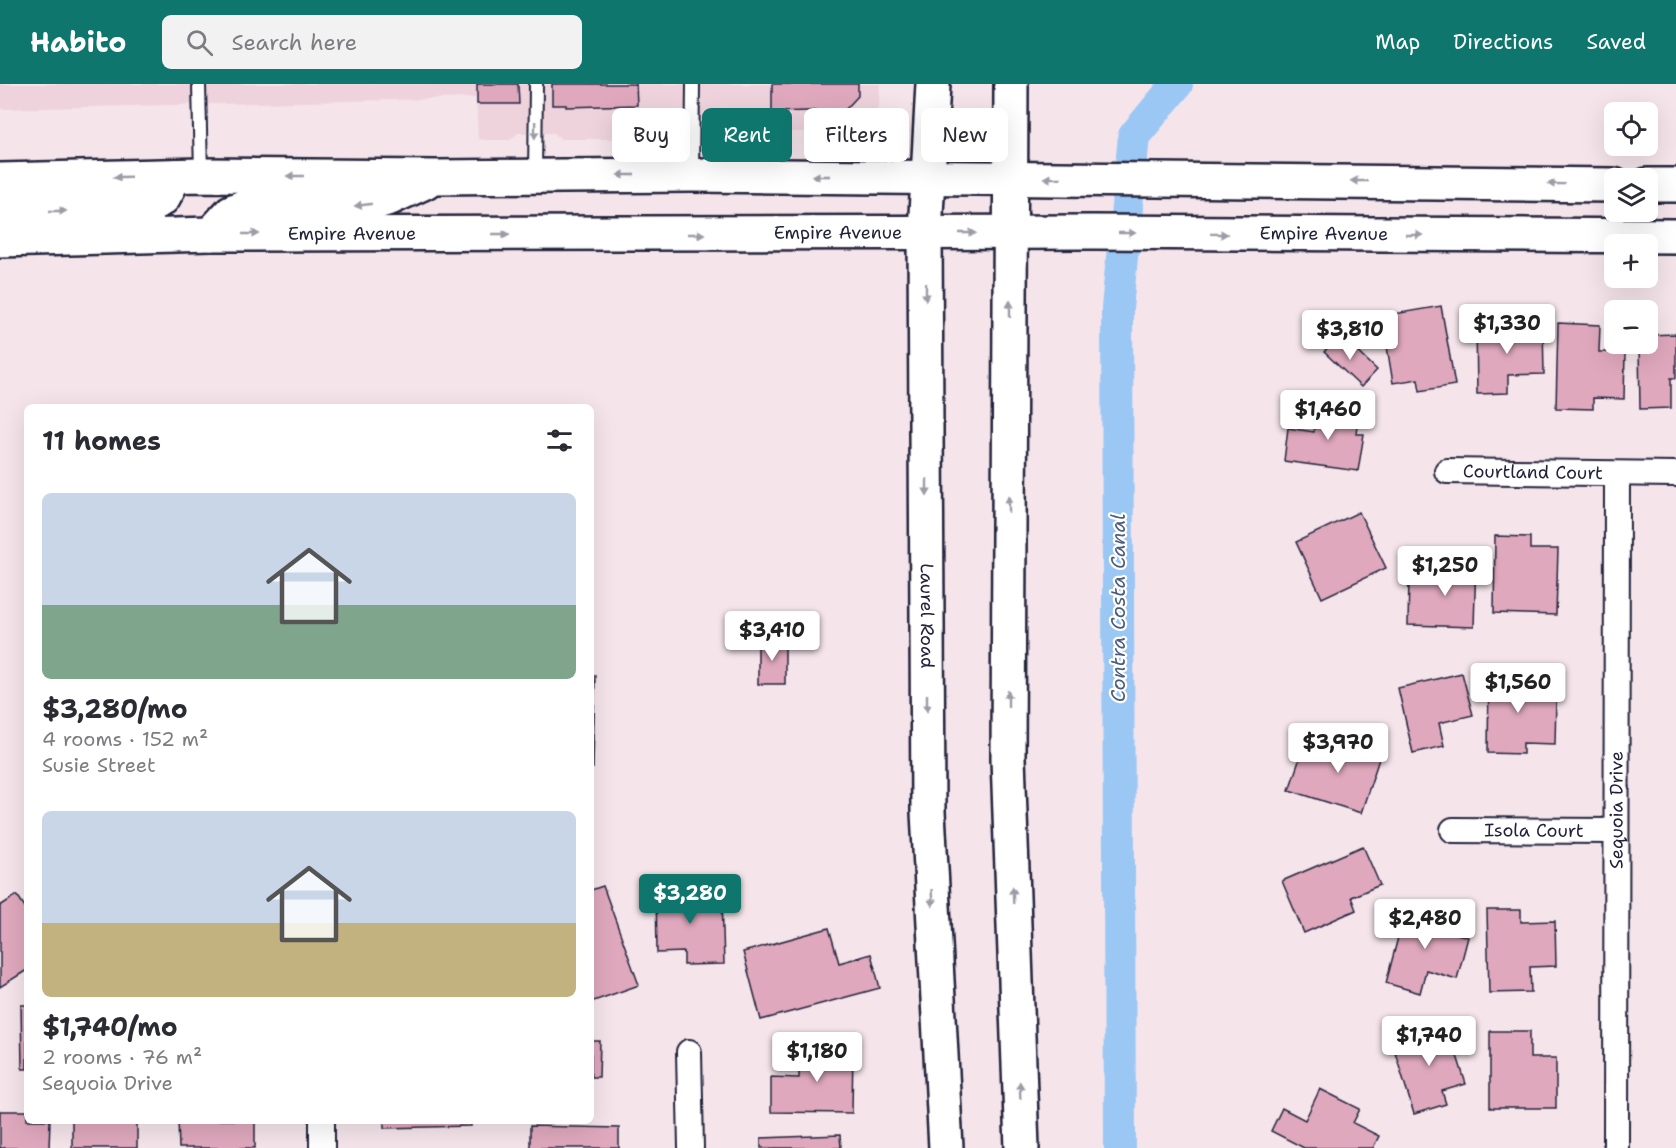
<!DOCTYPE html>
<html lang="en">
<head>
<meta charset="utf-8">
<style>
  body { margin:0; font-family:"Shantell Sans",sans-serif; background:#f2f2f3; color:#2b2b33; height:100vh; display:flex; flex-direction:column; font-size:22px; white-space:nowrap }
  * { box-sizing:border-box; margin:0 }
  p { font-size:20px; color:#7c7c81 }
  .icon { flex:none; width:33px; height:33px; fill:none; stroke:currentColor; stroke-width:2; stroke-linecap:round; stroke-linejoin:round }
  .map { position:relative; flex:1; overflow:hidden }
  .details { position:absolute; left:24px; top:320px; width:570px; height:720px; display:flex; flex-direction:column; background:#fff; border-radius:9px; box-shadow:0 6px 24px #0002 }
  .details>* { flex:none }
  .top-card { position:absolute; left:612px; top:24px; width:570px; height:54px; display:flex; gap:12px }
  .fabs { position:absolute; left:1604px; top:18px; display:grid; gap:12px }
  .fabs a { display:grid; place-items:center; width:54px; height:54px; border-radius:9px; background:#fff; box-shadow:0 6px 24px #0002; font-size:30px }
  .price { position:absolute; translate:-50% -51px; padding:0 14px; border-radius:6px; background:#fff; color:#222; font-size:20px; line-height:39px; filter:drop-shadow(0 2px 3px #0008) }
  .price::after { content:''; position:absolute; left:50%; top:36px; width:18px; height:14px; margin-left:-9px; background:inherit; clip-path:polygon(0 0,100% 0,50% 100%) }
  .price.on { background:#0f766e; color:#fff }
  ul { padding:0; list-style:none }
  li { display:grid; align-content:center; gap:12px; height:318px; padding:0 18px }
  li span { display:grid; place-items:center; height:186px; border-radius:9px; color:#555 }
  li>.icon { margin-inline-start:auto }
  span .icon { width:108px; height:108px; fill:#fffc; stroke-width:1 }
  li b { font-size:26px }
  h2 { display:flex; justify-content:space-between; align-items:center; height:72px; padding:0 18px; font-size:26px }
  .pill { padding:0 21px; border-radius:9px; background:#fff; box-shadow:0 6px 24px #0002; font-size:21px; line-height:54px }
  .pill.on { background:#0f766e; color:#fff }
  header { display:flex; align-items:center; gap:36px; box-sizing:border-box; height:84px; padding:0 30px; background:#0f766e; color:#fff }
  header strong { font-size:28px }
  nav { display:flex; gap:33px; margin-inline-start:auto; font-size:21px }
  .search { width:420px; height:54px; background:#f2f2f3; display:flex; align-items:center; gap:15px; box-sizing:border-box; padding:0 21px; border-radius:9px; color:#7c7c81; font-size:22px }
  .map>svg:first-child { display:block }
  .built { fill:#eed3dd }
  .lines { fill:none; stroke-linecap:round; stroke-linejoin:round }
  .canal { stroke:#9ac7f4; stroke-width:32 }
  .building { fill:#dfa8bd; stroke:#22223b; stroke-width:1.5 }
  .lane-casing { stroke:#22223b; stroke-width:16 }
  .street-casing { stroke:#22223b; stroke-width:28 }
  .secondary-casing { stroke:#22223b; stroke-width:38 }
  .lane { stroke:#fff; stroke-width:12 }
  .street { stroke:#fff; stroke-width:24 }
  .secondary { stroke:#fff; stroke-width:33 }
  .oneway { fill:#9c9ca7 }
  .labels { text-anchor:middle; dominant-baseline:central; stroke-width:4.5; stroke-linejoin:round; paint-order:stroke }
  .street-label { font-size:18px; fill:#22223b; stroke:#fff }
  .water-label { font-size:20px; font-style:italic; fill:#4c5c7c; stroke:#fff }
</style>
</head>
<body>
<header>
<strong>Habito</strong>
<div class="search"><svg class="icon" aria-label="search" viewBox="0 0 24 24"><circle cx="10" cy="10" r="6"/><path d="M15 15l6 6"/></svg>Search here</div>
<nav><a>Map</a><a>Directions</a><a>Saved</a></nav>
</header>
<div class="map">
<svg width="1676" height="1064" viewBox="0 0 1676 1064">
  <rect width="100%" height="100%" fill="#f5e5eb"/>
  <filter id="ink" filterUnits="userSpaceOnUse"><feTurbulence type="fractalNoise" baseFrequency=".0167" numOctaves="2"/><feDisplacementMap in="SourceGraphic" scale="12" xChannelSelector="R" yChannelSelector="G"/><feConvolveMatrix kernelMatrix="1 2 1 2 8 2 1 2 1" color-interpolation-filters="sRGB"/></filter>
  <g filter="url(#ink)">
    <path class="built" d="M0,0H880L879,23L851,48H646L636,55H561L554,49H518L510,56H483L478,55L476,14L0,25Z"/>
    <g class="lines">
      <path class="canal" d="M1120,1064L1117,224L1134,52L1177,0"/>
    </g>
    <g class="building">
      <path d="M477,0H518L519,20H477Z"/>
      <path d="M552,0H636L637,21L566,23V21H552Z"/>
      <path d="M772,0H858V12L845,26L772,28Z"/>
      <path d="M1441,222L1455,301L1420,307L1418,295L1393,299L1382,232Z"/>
      <path d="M1558,239L1600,241L1599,268H1625L1624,315L1593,314V325L1556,324Z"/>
      <path d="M1543,240L1544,290L1508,291V309L1477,310L1476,241Z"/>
      <path d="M1340,250L1377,286L1361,303L1324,268Z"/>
      <path d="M1676,250V294H1671V324L1640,325L1639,260H1647V251Z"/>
      <path d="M1317,322L1359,328L1356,350H1364L1358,387L1284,377L1288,344L1314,348Z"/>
      <path d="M1359,428L1386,484L1322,514L1296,458Z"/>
      <path d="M1495,452L1530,453V465H1558L1556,531L1494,529Z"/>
      <path d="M1445,473L1476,474L1474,543L1408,541L1409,495L1445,496Z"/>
      <rect x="758" y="555" width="27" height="45"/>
      <path d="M1489,586L1531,587L1530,614L1556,615L1555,660L1523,659V670L1488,669Z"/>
      <path d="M1462,589L1473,631L1439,639L1444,662L1413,669L1398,604Z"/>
      <path d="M591,591H595L593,684H591Z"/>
      <path d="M1336,651L1382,666L1361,729L1289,706L1303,665L1329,673Z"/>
      <path d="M1363,762L1380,801L1351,813L1356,826L1304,849L1282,797Z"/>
      <path d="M603,802L639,901L591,918V806Z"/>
      <path d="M695,803V812L722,811L724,880L684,881V868L657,869L656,804Z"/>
      <path d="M17,811L27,826V886L0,903V822Z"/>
      <path d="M1406,823L1446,833L1443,846L1468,853L1457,895L1426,886L1420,909L1386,899Z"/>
      <path d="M1487,826H1521V838L1555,837L1556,882L1530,883L1531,908L1489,909Z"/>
      <path d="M829,844L839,879L871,870L880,904L761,936L743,868Z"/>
      <path d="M21,921H27V985H22Z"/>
      <path d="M1447,940L1466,1000L1442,1007L1446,1020L1414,1030L1392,958Z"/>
      <path d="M1490,947H1530V974H1556V1024H1490Z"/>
      <path d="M591,957H600L599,993H591Z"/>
      <path d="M799,964H853L852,1029L771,1028V993L799,994Z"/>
      <path d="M1320,1005L1360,1025L1353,1039L1379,1052L1373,1064H1304L1271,1047L1282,1024L1305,1036Z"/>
      <path d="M0,1027H27V1036H50L49,1064H0Z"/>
      <rect x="72" y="1036" width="65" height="28"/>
      <path d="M178,1036H255V1064H179Z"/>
      <path d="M384,1036H471V1042L384,1044Z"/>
      <path d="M530,1042L619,1044V1064H530Z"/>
      <path d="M840,1051L841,1064H761V1054Z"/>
    </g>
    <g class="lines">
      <defs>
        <g id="lane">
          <path d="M199,0L201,90"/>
          <path d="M692,90L693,0"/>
          <path d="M535,92L536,0"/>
        </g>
        <g id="street">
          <path id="s1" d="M1447,387L1676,390"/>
          <path id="s2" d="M1453,746L1616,747"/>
          <path d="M689,968L691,1064"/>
          <path d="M322,1064V1036"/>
          <path id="s3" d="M1616,1064L1617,390"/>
        </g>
        <g id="secondary">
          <path id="s4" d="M933,0L925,149L928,728L946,1064"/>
          <path d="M1011,0L1008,674L1022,1064"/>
          <path d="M0,96L201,91L437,93L692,91L1614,101"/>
          <path d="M1647,101H1676"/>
          <path d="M0,128L126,125L149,123L163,114L175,92"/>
          <path d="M211,150L231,128L243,123L364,122L390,114L425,98"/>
          <path id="s5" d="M0,156L211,150L1094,148L1676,152"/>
        </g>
      </defs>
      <use href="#lane" class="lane-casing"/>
      <use href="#street" class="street-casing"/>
      <use href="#secondary" class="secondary-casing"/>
      <use href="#lane" class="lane"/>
      <use href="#street" class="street"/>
      <use href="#secondary" class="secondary"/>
    </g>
    <defs><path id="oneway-solid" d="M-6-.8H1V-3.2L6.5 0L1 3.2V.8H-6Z" transform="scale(1.5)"/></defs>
    <g class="oneway">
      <use href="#oneway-solid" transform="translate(535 46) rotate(91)"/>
      <use href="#oneway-solid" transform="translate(626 91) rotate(180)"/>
      <use href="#oneway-solid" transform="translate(295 92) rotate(-180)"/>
      <use href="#oneway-solid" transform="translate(821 92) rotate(-180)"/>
      <use href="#oneway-solid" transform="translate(122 93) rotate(178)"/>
      <use href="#oneway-solid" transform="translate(1052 94) rotate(-180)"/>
      <use href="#oneway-solid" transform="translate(1359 97) rotate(-179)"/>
      <use href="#oneway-solid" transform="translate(1556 100) rotate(-179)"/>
      <use href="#oneway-solid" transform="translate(363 121) rotate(172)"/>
      <use href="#oneway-solid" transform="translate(58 127)"/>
      <use href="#oneway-solid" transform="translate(968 149)"/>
      <use href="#oneway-solid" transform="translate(1127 149)"/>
      <use href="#oneway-solid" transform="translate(251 150)"/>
      <use href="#oneway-solid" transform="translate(501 150)"/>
      <use href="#oneway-solid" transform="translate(696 150)"/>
      <use href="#oneway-solid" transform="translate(1219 150) rotate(1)"/>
      <use href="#oneway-solid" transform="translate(1414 151)"/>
      <use href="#oneway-solid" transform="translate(926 208) rotate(90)"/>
      <use href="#oneway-solid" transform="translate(1010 225) rotate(-90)"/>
      <use href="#oneway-solid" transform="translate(927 403) rotate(90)"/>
      <use href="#oneway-solid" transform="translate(1009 420) rotate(-90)"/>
      <use href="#oneway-solid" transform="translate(1008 615) rotate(-90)"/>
      <use href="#oneway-solid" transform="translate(927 619) rotate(90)"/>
      <use href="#oneway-solid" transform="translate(1013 811) rotate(-92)"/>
      <use href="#oneway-solid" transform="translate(932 814) rotate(87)"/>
      <use href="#oneway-solid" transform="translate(1020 1006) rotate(-92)"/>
    </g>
  </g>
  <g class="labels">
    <g class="street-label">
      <text stroke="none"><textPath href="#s5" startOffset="838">Empire Avenue</textPath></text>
      <text stroke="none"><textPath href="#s5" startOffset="352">Empire Avenue</textPath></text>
      <text stroke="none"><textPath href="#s5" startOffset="1324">Empire Avenue</textPath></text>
      <text stroke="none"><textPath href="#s1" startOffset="86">Courtland Court</textPath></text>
      <text stroke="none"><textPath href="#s4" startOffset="532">Laurel Road</textPath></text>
      <text stroke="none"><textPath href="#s3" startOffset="338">Sequoia Drive</textPath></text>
      <text stroke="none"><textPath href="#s2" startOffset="81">Isola Court</textPath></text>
    </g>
    <g class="water-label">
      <text transform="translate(1118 524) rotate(-90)">Contra Costa Canal</text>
    </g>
  </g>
</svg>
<div class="fabs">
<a><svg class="icon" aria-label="locate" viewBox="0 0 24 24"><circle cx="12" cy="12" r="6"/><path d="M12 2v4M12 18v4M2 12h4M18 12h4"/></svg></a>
<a><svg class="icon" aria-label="layers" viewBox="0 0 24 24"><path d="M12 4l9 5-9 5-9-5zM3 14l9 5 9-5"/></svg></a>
<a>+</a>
<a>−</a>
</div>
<b class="price" style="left:1507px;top:271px">$1,330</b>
<b class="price" style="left:1350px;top:277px">$3,810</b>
<b class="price" style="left:1328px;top:357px">$1,460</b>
<b class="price" style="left:1445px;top:513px">$1,250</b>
<b class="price" style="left:772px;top:578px">$3,410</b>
<b class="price" style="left:1518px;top:630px">$1,560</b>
<b class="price" style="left:1338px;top:690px">$3,970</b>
<b class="price on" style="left:690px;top:841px">$3,280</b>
<b class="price" style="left:1425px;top:866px">$2,480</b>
<b class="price" style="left:1429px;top:983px">$1,740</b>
<b class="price" style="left:817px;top:999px">$1,180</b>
<div class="top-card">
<a class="pill">Buy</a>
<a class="pill on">Rent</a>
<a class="pill">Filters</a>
<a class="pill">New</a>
</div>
<section class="details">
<h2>11 homes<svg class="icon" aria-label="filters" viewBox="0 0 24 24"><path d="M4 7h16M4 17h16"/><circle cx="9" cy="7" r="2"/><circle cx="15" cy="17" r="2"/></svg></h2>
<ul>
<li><span style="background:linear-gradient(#c9d6e8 60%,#7fa58c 0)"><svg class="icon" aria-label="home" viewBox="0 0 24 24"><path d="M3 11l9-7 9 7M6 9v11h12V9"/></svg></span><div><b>$3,280/mo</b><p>4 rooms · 152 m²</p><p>Susie Street</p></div></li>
<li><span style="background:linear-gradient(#c9d6e8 60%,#c2b280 0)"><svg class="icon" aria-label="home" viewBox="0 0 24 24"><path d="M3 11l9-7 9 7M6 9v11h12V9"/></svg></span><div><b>$1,740/mo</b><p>2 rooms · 76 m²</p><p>Sequoia Drive</p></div></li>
</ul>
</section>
</div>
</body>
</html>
